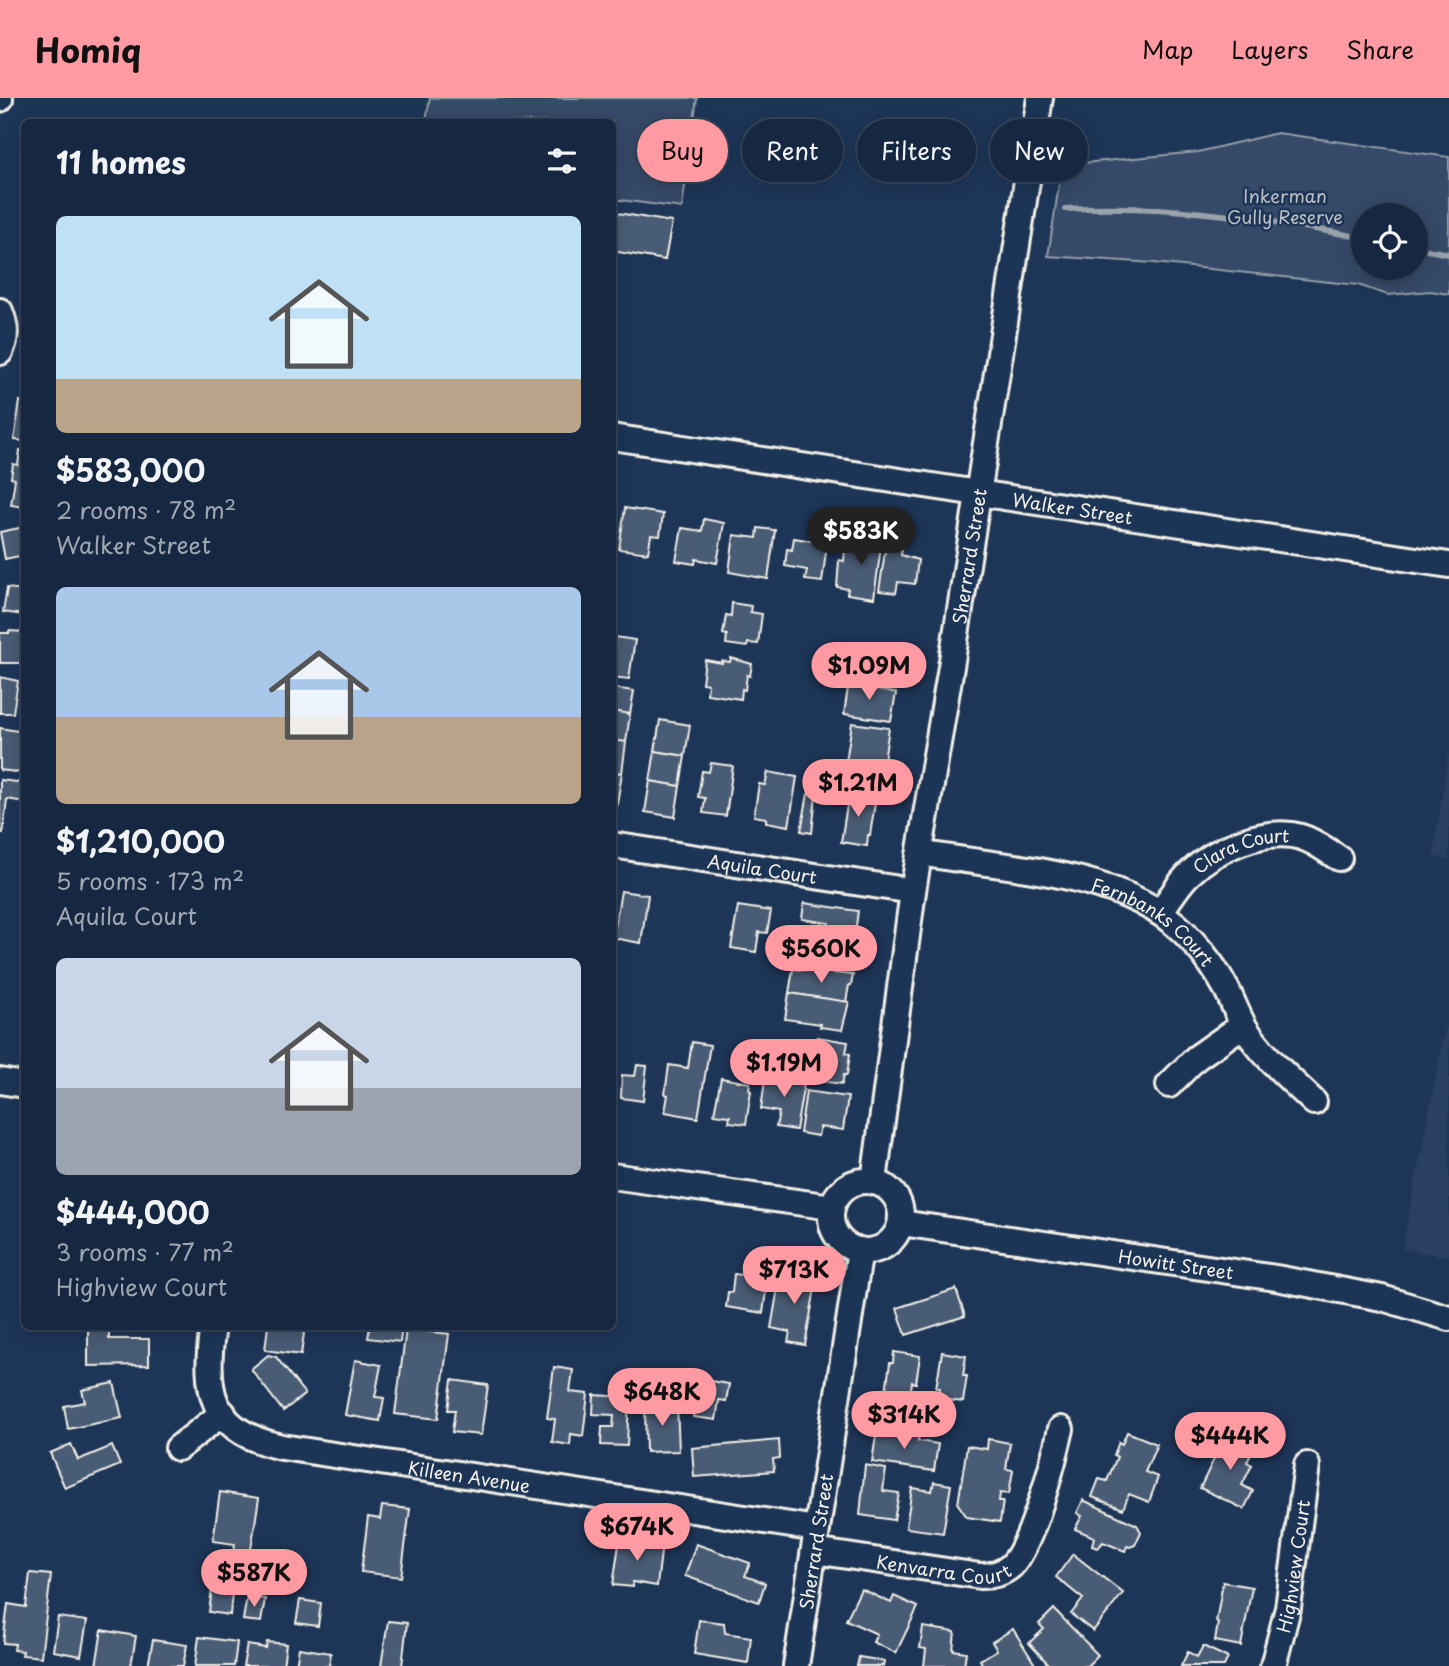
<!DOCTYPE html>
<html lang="en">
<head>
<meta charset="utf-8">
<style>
  body { margin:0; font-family:"Playpen Sans",sans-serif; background:#23344c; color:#f1f3f6; height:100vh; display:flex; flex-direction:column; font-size:26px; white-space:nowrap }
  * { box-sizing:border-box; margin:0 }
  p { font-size:23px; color:#9ea6b1 }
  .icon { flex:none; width:38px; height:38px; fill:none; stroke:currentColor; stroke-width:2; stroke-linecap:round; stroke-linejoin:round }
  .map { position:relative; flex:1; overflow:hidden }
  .sheet { position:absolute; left:21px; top:21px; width:595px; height:1211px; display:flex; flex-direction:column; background:#162841; border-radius:10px; box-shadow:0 4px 18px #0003,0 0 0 2px #35445a }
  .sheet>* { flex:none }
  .hud { position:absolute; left:637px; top:21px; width:665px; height:63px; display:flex; gap:14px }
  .buttons { position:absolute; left:1351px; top:105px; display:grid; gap:14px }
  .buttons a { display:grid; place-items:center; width:77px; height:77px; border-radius:50%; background:#162841; box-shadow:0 4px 18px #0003,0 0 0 2px #35445a; font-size:35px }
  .price { position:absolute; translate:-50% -60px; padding:0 16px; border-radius:24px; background:#ff9aa2; color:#111; font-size:23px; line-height:46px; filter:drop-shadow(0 2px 4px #0008) }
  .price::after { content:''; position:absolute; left:50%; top:42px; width:21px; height:16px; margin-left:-10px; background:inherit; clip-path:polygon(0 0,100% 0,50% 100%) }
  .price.active { background:#222; color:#fff }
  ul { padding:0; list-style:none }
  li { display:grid; align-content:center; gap:14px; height:371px; padding:0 35px }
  li span { display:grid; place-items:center; height:217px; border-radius:10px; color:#555 }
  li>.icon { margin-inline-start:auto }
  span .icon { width:126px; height:126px; fill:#fffc; stroke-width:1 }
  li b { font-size:30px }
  h2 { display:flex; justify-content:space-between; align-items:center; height:84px; padding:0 35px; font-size:30px }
  .tag { padding:0 24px; border-radius:32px; background:#162841; box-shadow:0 4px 18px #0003,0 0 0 2px #35445a; font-size:24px; line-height:63px }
  .tag.active { background:#ff9aa2; color:#111 }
  header { display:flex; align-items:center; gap:42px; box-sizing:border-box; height:98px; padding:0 35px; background:#ff9aa2; color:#111 }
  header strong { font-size:33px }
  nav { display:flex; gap:38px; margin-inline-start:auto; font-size:24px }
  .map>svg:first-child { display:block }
  .built { fill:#2a4060 }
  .green { fill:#354a67; stroke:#949ea8; stroke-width:2; fill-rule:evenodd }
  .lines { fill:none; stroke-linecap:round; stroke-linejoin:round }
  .stream { stroke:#9aa2ab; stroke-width:6 }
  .building { fill:#485b74; stroke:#f4f1e8; stroke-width:2 }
  .minor-casing { stroke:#f4f1e8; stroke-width:30 }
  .minor { stroke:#1d3557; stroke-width:24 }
  .labels { text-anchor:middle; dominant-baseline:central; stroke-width:5; stroke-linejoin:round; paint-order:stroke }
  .park-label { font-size:18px; fill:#bbbfc1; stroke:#1d3557 }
  .street-label { font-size:18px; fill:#f4f1e8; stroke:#1d3557 }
</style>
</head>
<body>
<header>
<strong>Homiq</strong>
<nav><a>Map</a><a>Layers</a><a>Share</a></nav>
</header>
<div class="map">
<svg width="1449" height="1568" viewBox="0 0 1449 1568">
  <rect width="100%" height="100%" fill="#1d3557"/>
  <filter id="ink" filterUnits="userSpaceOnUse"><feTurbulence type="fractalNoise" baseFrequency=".0143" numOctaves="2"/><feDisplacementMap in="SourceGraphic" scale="14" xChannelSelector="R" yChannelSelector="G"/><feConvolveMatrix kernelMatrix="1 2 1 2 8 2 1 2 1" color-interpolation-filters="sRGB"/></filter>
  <g filter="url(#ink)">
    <g class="built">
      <path d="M1449,651V762L1433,758Z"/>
      <path d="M1449,911V1159L1402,1151Z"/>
    </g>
    <g class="green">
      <path d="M430,0H697L682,110L613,101L612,24H445L426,22Z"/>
      <path d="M1277,35L1449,59V196L1430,193L1388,197L1358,187L1154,165L1048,158L1062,67L1198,54ZM1363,117H1416V170H1363Z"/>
    </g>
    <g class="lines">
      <g class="stream">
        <path d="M1066,111C1166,105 1266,121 1363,140"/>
        <path d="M1416,150L1449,156"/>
      </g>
    </g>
    <g class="building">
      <path d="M612,114L672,124L665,162L612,153Z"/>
      <path d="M20,303L24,304V343L14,342Z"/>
      <path d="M20,352L24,353V409L11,407L15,381L11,380L13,366L18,367Z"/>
      <path d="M625,410L663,416L660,438L651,437L648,455L619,451Z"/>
      <path d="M704,421L724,425L717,465L696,461L695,466L676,463L682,430L702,433Z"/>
      <path d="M24,429V457L5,461L0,434Z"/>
      <path d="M758,430L775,432L768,481L729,474L734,437L757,440Z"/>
      <path d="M813,437L828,439L822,484L805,482L807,472L785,468L787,451L792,452L794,440L812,443Z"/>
      <path d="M854,437L882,441L874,500L847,496L848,491L837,489L839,462L844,463L845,451L852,452Z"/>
      <path d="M886,447L902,450L901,457L918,462L915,486L898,484L896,495L879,493Z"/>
      <path d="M24,480V517L3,514L7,490L23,492Z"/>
      <path d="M732,505L751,508L750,514L762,516L758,546L748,545L747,549L726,546L727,537L723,536L726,517L731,518Z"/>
      <path d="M9,533L24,534V565H0V535H9Z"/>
      <path d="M615,539L635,542L629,581L612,579Z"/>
      <path d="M731,560L752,566L750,578L747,577L745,592L742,591L741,601L707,596L708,586L702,585L705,562L722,565V563L730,564Z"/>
      <path d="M0,579L18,583L13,615H0Z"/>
      <path d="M849,583L877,588V592L896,595L891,623L844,616Z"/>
      <path d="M612,590L634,593L630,616L612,613Z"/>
      <path d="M612,613L630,616L626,644L612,642Z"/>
      <path d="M660,622L690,627L685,658L655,653Z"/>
      <path d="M852,625L889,630L880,689L843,683Z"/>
      <path d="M0,630L24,634V675L0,672Z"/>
      <path d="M612,642L626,644L622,675L612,674Z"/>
      <path d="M655,653L685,658L680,688L650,683Z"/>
      <path d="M711,665L733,668L726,718L703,715L705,700L698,699L702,673L709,674Z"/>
      <path d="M612,674L622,675L616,712L612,711Z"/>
      <path d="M768,674L797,679L789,728L766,724V720L754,718L759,686L765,687Z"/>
      <path d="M0,682L24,685V704L7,701L3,735L0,734Z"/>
      <path d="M650,683L680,688L675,719L645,714Z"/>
      <path d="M849,695L876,699L870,737H868L867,748L841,744Z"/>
      <path d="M808,696L816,697L812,735L801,733Z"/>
      <path d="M621,793L648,797L641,845L613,840Z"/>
      <path d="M804,805L858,813L851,864L824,861L829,825L802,821Z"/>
      <path d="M738,808L771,813L767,835L759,834L756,854L731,850Z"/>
      <path d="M793,871L853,877L851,887H849L846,904L789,895Z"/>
      <path d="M789,895L849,904L842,932L820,929L821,926L785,921Z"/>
      <path d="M612,936L619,937L612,981Z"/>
      <path d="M817,939L848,944L846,955L850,956L847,977H844L842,986L806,981L808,968H812Z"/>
      <path d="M692,944L710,947L698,1020L665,1014L668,997L665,996L669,967L688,970Z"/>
      <path d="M637,967L647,968L643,1003L621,1000L622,977L635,978Z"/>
      <path d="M783,975L805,979L796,1032L776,1029L779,1014L761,1011L765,982L781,984Z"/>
      <path d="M721,980L750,985L749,992L751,993L746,1026L729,1024L730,1018L714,1016Z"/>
      <path d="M806,993L848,999L843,1032L820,1029L818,1038L800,1035Z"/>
      <path d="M755,1169L769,1171L763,1215L726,1209L728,1194H732L734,1176L753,1178Z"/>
      <path d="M781,1173L817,1179L805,1247L788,1244L790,1234L771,1230Z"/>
      <path d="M956,1191L965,1218L906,1237L897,1210Z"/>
      <path d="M268,1228H305L301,1257L265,1252Z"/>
      <path d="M370,1228H402L400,1244L368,1240Z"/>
      <path d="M109,1231V1241H149V1267L88,1268V1232Z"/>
      <path d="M406,1231L449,1236L438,1321L395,1316Z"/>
      <path d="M894,1254L920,1258L916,1285L912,1284L909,1303L885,1300L890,1265H893Z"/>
      <path d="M942,1254L966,1258L963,1278H967L963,1304L939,1301L940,1290H936Z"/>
      <path d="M268,1257L276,1259L305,1296L283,1313L251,1271Z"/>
      <path d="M355,1262L381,1267L375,1299L384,1300L380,1323L345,1317Z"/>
      <path d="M554,1269L573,1272L570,1294L588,1296L583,1338L571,1336L570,1347L552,1344L555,1321L547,1320Z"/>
      <path d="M698,1281L729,1286L726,1303L719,1302L716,1322L693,1319Z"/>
      <path d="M452,1282L488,1287L481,1337L452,1334L455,1312H448Z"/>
      <path d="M114,1285L122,1320L68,1331L64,1308L85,1304L82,1292Z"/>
      <path d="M594,1297L629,1299L627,1348L601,1347L602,1329H613L614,1317L593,1316Z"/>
      <path d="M677,1306L679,1353L646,1354L645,1308Z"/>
      <path d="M877,1331L919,1337L918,1343L938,1346L934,1373L872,1364Z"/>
      <path d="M1127,1334L1157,1346L1145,1374L1158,1379L1149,1404L1129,1396L1123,1411L1092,1399L1099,1381L1107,1383L1117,1359L1114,1357L1119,1344L1122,1346Z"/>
      <path d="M1226,1336L1255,1349L1247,1364L1252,1367L1242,1387L1253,1393L1244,1411L1200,1390Z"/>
      <path d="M988,1341L1010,1345L1006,1371L1013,1372L1009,1396L1000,1395L999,1403H1003L1000,1424L967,1419L958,1406L967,1348L987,1351Z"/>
      <path d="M779,1342L780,1360L773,1361L774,1373L694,1379L692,1350Z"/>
      <path d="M71,1346L78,1362L112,1348L120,1367L65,1390L50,1355Z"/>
      <path d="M865,1367L886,1371L883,1393L899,1395L894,1422L860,1417Z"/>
      <path d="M934,1384L951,1387L943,1435L906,1430L912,1390L932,1393Z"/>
      <path d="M220,1394L259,1400L250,1458L233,1456L235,1446L213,1443Z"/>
      <path d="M1083,1402L1137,1427L1141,1434L1135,1447L1130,1449L1127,1448L1125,1453L1103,1444L1098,1450L1092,1448L1094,1439L1075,1431L1082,1418L1077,1415Z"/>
      <path d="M382,1408L410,1411L401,1479L361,1474L368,1419L380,1421Z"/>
      <path d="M620,1439L662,1445L657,1488L633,1484V1489L613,1487Z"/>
      <path d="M696,1446L750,1465L745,1478L765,1485L759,1504L685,1478Z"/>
      <path d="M1073,1456L1123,1495L1093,1533L1071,1516L1083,1501L1056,1479Z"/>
      <path d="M30,1475L51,1477L41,1559L22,1557L23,1553L14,1552L15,1546L3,1545L8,1506L26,1509Z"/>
      <path d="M1223,1484L1252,1489L1241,1548L1215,1543L1218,1525L1216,1524Z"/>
      <path d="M212,1491L232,1494L230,1517L209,1514Z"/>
      <path d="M861,1491L891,1505L894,1498L918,1509L896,1555L873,1544L877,1536L846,1522Z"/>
      <path d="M247,1498L265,1501L261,1524L243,1522Z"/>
      <path d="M300,1502L321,1505L318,1528L296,1525Z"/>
      <path d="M1054,1511L1098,1557L1087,1568H1050L1029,1545L1044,1531L1039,1526Z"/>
      <path d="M58,1519L87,1523L81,1558L53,1553Z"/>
      <path d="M699,1522L724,1525L725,1535L751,1539L748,1565L694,1556Z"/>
      <path d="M388,1523L407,1525L402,1568H381Z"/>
      <path d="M923,1529L955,1534L953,1552L966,1554L964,1568H924L926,1551L920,1550Z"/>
      <path d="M1013,1531L1036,1568H983L980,1562L997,1552L992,1544Z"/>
      <path d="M102,1532L136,1538L131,1568H96Z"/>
      <path d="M199,1539L237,1544L234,1568H195Z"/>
      <path d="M153,1542L187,1547L183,1568H148Z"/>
      <path d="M267,1544L286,1546L283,1568H243L247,1547L266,1550Z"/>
      <path d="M1203,1548L1228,1560L1224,1568H1181L1188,1554L1197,1559Z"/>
      <path d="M299,1550L331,1555L329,1568H296Z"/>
      <path d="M859,1559L884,1563L883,1568H857Z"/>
    </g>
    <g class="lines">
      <defs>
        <g id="minor">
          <path d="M0,1V0"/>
          <path d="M0,213C6,228 7,240 0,254"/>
          <path id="s1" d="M612,339L1449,467"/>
          <path id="s2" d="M612,747L913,793"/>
          <path id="s3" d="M920,755C1007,771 1133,772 1193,844C1206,858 1218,875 1227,892C1233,904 1238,918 1245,930C1263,958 1290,981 1314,1004"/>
          <path id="s4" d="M1160,814C1170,801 1178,786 1190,775C1216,750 1265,729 1301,739C1315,743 1327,753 1339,760"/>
          <path d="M0,983L24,987"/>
          <path d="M1169,987L1196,960L1243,927"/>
          <path d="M612,1078L832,1109"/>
          <circle cx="866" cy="1118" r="35"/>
          <path id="s5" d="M874,1083L913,793L951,569L1040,0"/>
          <path id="s6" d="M901,1125L1276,1180L1382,1200L1449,1220"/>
          <path id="s7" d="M213,1228C203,1292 210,1334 282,1349L817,1431"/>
          <path d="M178,1350L223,1315"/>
          <path id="s8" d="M814,1453L980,1478C992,1478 1002,1476 1011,1468C1032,1448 1054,1361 1061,1331"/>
          <path id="s9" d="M796,1568L860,1152"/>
          <path id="s10" d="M1273,1568L1288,1510L1307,1367"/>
        </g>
      </defs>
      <use href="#minor" class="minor-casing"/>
      <use href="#minor" class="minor"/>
    </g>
  </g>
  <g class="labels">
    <g class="park-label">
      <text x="1285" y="97">Inkerman<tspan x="1285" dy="21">Gully Reserve</tspan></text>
    </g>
    <g class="street-label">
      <text stroke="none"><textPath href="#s1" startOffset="466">Walker Street</textPath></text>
      <text stroke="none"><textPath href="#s5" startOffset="632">Sherrard Street</textPath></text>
      <text stroke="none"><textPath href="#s4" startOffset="107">Clara Court</textPath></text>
      <text stroke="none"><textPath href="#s2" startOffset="152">Aquila Court</textPath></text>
      <text stroke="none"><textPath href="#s3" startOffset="248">Fernbanks Court</textPath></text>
      <text stroke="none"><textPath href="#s6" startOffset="278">Howitt Street</textPath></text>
      <text stroke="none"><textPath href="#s7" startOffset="350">Killeen Avenue</textPath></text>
      <text stroke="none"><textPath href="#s9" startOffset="126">Sherrard Street</textPath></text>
      <text stroke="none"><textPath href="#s8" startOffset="131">Kenvarra Court</textPath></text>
      <text stroke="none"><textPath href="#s10" startOffset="102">Highview Court</textPath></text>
    </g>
  </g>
</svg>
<div class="buttons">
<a><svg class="icon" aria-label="locate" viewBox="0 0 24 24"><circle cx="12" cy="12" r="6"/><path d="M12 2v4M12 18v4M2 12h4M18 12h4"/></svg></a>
</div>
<b class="price active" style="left:861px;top:469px">$583K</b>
<b class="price" style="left:869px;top:604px">$1.09M</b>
<b class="price" style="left:858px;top:721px">$1.21M</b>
<b class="price" style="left:821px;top:887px">$560K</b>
<b class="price" style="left:784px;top:1001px">$1.19M</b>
<b class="price" style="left:794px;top:1208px">$713K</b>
<b class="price" style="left:662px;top:1330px">$648K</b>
<b class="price" style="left:904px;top:1353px">$314K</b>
<b class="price" style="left:1230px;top:1374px">$444K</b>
<b class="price" style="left:637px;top:1465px">$674K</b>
<b class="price" style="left:254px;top:1511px">$587K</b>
<div class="hud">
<a class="tag active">Buy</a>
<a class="tag">Rent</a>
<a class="tag">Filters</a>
<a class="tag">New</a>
</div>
<section class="sheet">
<h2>11 homes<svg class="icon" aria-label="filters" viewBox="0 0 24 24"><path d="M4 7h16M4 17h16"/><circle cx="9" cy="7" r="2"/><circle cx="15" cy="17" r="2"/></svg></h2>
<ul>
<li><span style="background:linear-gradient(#bfe0f5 75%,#b9a48a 0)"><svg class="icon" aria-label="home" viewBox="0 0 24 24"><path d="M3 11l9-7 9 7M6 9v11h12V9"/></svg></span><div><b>$583,000</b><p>2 rooms · 78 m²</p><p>Walker Street</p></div></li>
<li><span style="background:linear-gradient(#a9c7e8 60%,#b9a48a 0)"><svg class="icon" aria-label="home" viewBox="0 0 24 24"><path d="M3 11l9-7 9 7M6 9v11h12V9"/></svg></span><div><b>$1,210,000</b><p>5 rooms · 173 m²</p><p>Aquila Court</p></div></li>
<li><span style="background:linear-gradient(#c9d6e8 60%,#9aa5b1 0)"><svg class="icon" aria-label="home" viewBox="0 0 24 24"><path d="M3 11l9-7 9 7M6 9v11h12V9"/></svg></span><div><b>$444,000</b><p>3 rooms · 77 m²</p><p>Highview Court</p></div></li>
</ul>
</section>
</div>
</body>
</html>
